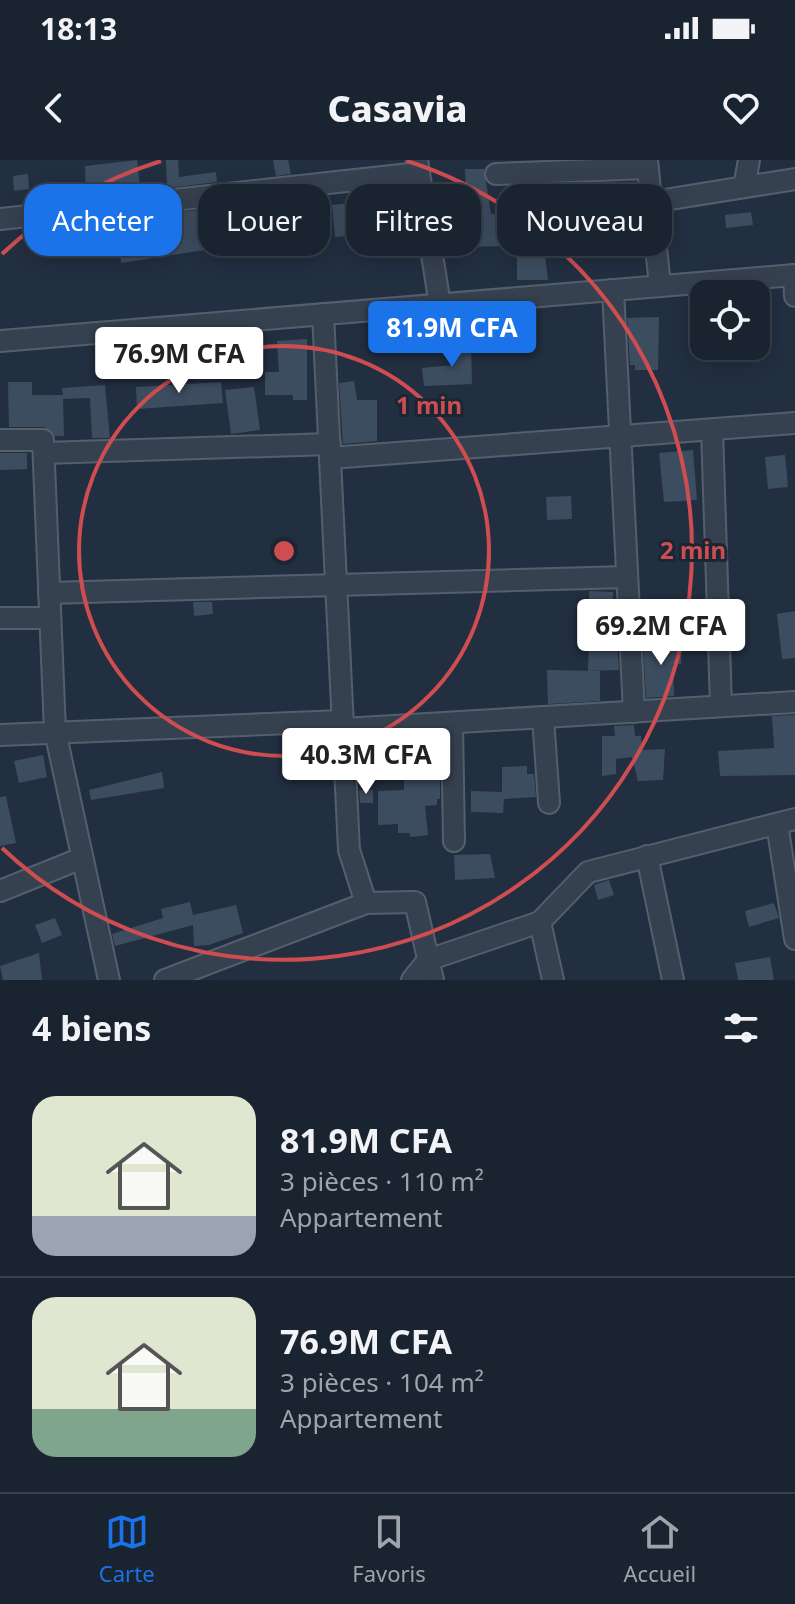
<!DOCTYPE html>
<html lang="fr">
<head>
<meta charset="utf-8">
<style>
  body { margin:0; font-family:"Noto Sans",sans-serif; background:#272f3c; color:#f1f3f6; height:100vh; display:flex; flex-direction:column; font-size:30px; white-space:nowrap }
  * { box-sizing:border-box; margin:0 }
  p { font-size:26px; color:#9fa4ab }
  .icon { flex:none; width:44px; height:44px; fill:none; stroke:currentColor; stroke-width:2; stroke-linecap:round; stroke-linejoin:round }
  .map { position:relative; height:820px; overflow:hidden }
  .drawer { display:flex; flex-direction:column; background:#1a2330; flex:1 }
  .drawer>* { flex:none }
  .guide { position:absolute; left:24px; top:24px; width:748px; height:72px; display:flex; gap:16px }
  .tools { position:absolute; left:690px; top:120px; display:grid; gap:16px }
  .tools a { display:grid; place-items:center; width:80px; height:80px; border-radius:16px; background:#1a2330; box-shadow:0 4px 20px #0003,0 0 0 2px #38404c; font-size:40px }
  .price { position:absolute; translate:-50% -68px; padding:0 18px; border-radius:8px; background:#fff; color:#222; font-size:26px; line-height:52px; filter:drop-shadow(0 2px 4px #0008) }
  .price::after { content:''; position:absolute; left:50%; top:48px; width:24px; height:18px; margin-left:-12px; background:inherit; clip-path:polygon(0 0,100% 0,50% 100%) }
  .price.selected { background:#1a73e8; color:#fff }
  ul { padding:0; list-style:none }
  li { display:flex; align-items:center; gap:24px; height:200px; padding:0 32px }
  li+li { border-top:2px solid #38404c }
  li span { display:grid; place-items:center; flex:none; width:224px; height:160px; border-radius:24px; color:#555 }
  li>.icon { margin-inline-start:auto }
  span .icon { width:96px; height:96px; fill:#fffc; stroke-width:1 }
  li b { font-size:34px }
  h2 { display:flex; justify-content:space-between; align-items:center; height:96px; padding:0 32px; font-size:34px }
  .chip { padding:0 28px; border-radius:24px; background:#1a2330; box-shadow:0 4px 20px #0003,0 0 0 2px #38404c; font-size:28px; line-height:72px }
  .chip.selected { background:#1a73e8; color:#fff }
  .status { display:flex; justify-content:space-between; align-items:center; height:56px; padding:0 40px; background:#1a2330; direction:ltr }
  .status svg { height:22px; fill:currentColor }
  header { display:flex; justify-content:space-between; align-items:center; height:104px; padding:0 32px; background:#1a2330; font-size:36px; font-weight:800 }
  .dock { display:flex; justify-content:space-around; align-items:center; height:112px; border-top:2px solid #38404c; background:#1a2330; font-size:22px; color:#9fa4ab }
  .dock a { display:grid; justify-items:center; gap:4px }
  .dock .selected { color:#1a73e8 }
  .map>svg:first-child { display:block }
  .building { fill:#3d4d60 }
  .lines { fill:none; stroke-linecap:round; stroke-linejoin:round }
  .street-casing { stroke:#545f6e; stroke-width:24 }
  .street { stroke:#364150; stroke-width:20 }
  .ring { fill:none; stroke:#cd4d51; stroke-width:4 }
  .centre { fill:#cd4d51; stroke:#1b2635; stroke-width:4 }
  .ring-label { font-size:24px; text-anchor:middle; font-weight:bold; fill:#cd4d51; stroke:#1b2635; stroke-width:6; stroke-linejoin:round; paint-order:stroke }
</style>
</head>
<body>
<div class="status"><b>18:13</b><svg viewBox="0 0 49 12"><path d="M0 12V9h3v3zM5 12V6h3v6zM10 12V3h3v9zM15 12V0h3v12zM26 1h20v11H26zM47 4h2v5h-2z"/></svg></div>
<header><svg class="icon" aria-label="back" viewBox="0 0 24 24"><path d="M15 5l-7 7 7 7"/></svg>Casavia<svg class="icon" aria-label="heart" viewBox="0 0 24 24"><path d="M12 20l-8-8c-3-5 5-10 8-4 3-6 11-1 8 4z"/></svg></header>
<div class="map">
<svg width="795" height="820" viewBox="0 0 795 820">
  <rect width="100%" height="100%" fill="#222f40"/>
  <g class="building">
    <path d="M137,0L140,28L86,37L85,6Z"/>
    <path d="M166,0H178L179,17L216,12L217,22L167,28Z"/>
    <path d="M273,0H288L291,14L276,16Z"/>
    <path d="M465,9H484L491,54L511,53L514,86L463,87L458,39H466Z"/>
    <path d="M28,14L29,29L14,31L13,16Z"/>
    <path d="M362,42L365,74L335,77L332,45Z"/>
    <path d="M207,49L211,89L121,103L119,72H125L124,58Z"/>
    <path d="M751,52L753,65L726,68L725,55Z"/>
    <path d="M291,70L293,84L241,90L239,76Z"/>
    <path d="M594,72V95L575,96V73Z"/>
    <path d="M544,87L548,120H517V97Z"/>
    <path d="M659,157L658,210H635V205H630L627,158Z"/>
    <path d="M450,158H464L465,175H451Z"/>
    <path d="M307,179V240H293V235H265V212H279L277,181Z"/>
    <path d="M453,184H471L472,224L424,226L422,208L454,205Z"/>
    <path d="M151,192H196V199L135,210L134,196L151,195Z"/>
    <path d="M354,221L357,240H377V281L343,284L339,223Z"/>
    <path d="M8,222H32V235H63L62,228L105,225L110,278H92L90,238L63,239L64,276H55L44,267H9Z"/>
    <path d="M221,222L223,243L137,249L136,227Z"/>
    <path d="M254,227L260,270L231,274L225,230Z"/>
    <path d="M693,290L697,340L664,342L659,293Z"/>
    <path d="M0,293H27V309L0,310Z"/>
    <path d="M785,295L788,327L768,329L765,297Z"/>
    <path d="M571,336L572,359L547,360L546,337Z"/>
    <path d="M589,431L613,432V452H589Z"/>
    <path d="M193,442H212L213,454L194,456Z"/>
    <path d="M795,451V498L782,499L777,454Z"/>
    <path d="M589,478L617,479L619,510L588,511Z"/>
    <path d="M643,480L682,482L681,504H673L674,536L646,538Z"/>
    <path d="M547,510L600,511V541L548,544Z"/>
    <path d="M795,555V615L720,616L718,591L774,588L772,556Z"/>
    <path d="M634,565L635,576H641L642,590L665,589L663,620L638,621L632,597L616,599V614L602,616V576H615L614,566Z"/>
    <path d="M421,577V594H427V608L440,607V639H437V645L425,646L428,675L410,677V673H398V664L378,665V631L404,630L403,578Z"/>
    <path d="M43,595L47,617L19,623L14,601Z"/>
    <path d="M527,606V614H534L536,637L504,639L503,653L471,652V631L502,632V607Z"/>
    <path d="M162,612L164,628L91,640L89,630Z"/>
    <path d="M359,630H373V643H360Z"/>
    <path d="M6,636L16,683L0,686V637Z"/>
    <path d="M490,694L495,718L455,720L454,695Z"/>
    <path d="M609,720L614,735L598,740L594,725Z"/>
    <path d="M190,742L193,755L236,745L243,773L209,785L194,786L193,765L115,786L112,774L163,758L161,749Z"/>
    <path d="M774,743L779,758L749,767L745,751Z"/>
    <path d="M55,758L62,775L42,783L35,765Z"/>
    <path d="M39,793L42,820H3L0,806Z"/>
    <path d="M770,797L774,820H738L735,803Z"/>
  </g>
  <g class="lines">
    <defs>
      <g id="street">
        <path d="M417,0L440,145"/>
        <path d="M647,0L660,126"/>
        <path d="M496,14L648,8"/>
        <path d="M744,27L749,0"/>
        <path d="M652,42L795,19"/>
        <path d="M0,59L419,13"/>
        <path d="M794,115L795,136"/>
        <path d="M613,130L634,552"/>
        <path d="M323,154L349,690L366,743L415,742L433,820"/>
        <path d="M0,181L795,115"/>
        <path d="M712,270L721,546"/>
        <path d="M0,280H43L55,571L109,820"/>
        <path d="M44,293L330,284"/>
        <path d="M330,298L795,263"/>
        <path d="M49,433L627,417"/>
        <path d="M0,458H50"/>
        <path d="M543,557L549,643"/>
        <path d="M452,563L454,681"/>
        <path d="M343,569L795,542"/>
        <path d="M0,575L342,561"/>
        <path d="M777,664L795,779"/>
        <path d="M647,696L673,820"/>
        <path d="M0,731L82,698"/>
        <path d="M540,762L553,820"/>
        <path d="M165,820L366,743"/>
        <path d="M412,820L428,800L540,762L588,712L795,659"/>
      </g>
    </defs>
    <use href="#street" class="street-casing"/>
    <use href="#street" class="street"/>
  </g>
  <g class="ring">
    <circle cx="284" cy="391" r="205"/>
    <path d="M2 94A409 409 0 0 1 161 1M407 1A409 409 0 1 1 2 688"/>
  </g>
  <circle cx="284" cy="391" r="12" class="centre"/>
  <g class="ring-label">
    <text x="429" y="254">1 min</text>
    <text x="693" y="399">2 min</text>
  </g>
</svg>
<div class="tools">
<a><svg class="icon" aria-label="locate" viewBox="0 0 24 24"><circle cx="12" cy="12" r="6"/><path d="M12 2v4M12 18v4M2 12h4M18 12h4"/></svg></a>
</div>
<b class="price selected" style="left:452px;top:209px">81.9M CFA</b>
<b class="price" style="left:179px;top:235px">76.9M CFA</b>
<b class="price" style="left:661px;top:507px">69.2M CFA</b>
<b class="price" style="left:366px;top:636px">40.3M CFA</b>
<div class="guide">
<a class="chip selected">Acheter</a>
<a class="chip">Louer</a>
<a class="chip">Filtres</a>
<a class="chip">Nouveau</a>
</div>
</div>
<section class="drawer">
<h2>4 biens<svg class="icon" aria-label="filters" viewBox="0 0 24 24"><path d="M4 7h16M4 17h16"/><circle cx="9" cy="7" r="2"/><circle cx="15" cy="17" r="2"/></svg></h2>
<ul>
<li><span style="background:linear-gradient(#dfe7d0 75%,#9aa5b1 0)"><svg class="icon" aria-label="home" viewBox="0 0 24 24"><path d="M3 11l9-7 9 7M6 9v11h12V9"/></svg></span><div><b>81.9M CFA</b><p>3 pièces · 110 m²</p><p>Appartement</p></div></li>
<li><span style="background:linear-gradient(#dfe7d0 70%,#7fa58c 0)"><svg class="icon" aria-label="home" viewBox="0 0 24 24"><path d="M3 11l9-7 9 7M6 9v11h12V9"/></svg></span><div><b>76.9M CFA</b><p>3 pièces · 104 m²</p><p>Appartement</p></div></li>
</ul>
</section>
<nav class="dock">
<a class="selected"><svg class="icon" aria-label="map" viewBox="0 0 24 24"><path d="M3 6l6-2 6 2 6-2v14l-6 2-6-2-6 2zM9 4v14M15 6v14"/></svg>Carte</a>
<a><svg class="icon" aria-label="saved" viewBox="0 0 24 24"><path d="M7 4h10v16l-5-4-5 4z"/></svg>Favoris</a>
<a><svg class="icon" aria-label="home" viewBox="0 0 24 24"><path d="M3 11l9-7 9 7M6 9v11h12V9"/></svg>Accueil</a>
</nav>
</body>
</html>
